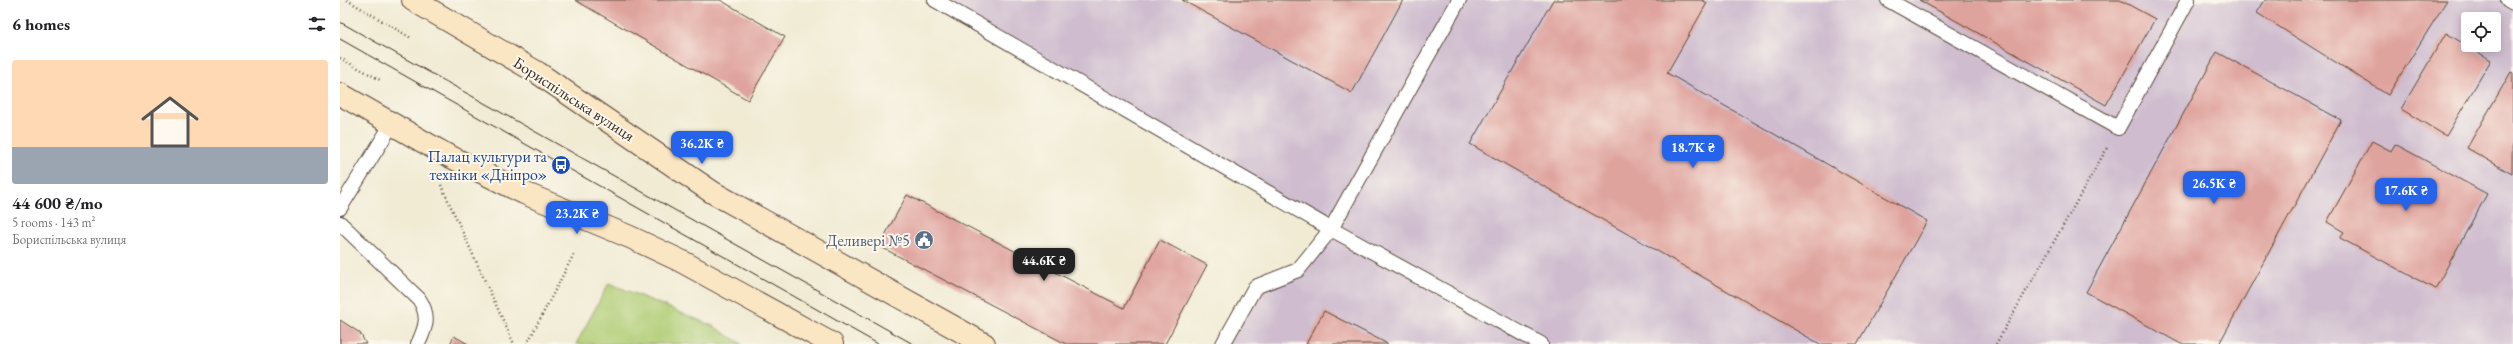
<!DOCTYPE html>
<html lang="en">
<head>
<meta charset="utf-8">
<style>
  body { margin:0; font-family:"EB Garamond",serif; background:#f6f6f6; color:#202124; height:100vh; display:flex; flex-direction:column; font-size:15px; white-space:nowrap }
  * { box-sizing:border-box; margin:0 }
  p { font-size:13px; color:#757577 }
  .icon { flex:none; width:22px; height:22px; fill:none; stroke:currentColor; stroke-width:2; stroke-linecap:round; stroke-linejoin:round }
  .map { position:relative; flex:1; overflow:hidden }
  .sheet { display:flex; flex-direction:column; background:#fff; width:340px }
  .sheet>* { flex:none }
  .fabs { position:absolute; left:2121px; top:12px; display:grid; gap:8px }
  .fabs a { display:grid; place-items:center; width:40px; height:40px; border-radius:4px; background:#fff; box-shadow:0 2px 10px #0003; font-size:20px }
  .price { position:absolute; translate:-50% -34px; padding:0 9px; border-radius:8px; background:#2563eb; color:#fff; font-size:13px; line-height:26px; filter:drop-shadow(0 1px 2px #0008) }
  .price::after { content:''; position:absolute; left:50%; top:24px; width:12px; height:9px; margin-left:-6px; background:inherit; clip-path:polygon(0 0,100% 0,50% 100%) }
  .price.current { background:#222; color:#fff }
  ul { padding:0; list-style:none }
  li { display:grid; align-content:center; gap:8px; height:212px; padding:0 12px }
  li+li { border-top:1px solid #e0e0e0 }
  li span { display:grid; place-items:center; height:124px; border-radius:4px; color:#555 }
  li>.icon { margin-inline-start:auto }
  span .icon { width:72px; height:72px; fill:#fffc; stroke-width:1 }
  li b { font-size:17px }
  h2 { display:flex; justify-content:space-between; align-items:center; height:48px; padding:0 12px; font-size:17px }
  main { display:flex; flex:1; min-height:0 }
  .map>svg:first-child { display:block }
  .industrial { fill:#cfbdcf; fill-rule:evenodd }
  .green { fill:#afcc73; stroke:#757b48 }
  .building { fill:#dfa39d }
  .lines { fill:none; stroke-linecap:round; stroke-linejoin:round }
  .service-casing { stroke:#564739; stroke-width:16 }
  .secondary-casing { stroke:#564739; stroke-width:24 }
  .path { stroke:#564739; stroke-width:2.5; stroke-dasharray:1 3; stroke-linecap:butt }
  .service { stroke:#fff; stroke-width:14 }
  .secondary { stroke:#fbe6c4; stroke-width:22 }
  .tram { stroke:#3b2a1e; stroke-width:1 }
  .labels { text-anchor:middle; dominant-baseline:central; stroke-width:4; stroke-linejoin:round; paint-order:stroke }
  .street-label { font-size:16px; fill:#3b2a1e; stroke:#fbf7ec }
  .transit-label { font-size:16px; fill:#164399; stroke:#fbf7ec; text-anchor:end }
  .service-label { font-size:16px; fill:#4e5e75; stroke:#fbf7ec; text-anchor:end }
</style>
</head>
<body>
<main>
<section class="sheet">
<h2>6 homes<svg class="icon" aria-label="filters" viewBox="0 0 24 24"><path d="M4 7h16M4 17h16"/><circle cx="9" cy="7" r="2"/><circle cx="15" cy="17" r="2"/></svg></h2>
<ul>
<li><span style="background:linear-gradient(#ffd9b3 70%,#9aa5b1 0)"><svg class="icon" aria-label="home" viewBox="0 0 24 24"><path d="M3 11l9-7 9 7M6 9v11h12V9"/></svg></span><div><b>44 600 ₴/mo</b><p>5 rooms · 143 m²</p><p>Бориспільська вулиця</p></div></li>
</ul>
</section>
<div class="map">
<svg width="2173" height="344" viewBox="0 0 2173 344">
  <rect width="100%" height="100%" fill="#fbf7ec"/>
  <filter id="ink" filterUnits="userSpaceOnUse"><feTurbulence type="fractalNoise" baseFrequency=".025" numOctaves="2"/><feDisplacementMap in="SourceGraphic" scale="8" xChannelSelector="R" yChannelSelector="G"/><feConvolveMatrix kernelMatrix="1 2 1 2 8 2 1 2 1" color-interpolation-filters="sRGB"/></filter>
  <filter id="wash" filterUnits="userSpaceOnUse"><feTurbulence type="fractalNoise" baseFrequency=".012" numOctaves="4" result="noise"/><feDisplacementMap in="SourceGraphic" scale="16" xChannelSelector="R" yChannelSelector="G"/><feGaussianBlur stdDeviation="0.9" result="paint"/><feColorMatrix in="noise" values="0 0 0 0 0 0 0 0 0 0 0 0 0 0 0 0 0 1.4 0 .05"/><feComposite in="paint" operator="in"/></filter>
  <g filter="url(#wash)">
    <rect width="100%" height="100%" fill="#f1ebd4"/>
    <path class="industrial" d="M595,0H2173V344H883L915,287L958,270L991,229ZM2128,19H2154V45H2128Z"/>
    <path class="green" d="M269,283L373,326L402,344H236Z"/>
    <g id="blocks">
      <g class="building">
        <path d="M235,0H380L445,37L408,100Z"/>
        <path d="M842,0H1063L1012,93Z"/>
        <path d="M1213,0H1362L1367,3L1327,73L1587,221L1517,344H1480L1130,144Z"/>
        <path d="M1579,0H1780L1815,19L1766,105Z"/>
        <path d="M1925,0H2107L2048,95L1917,13Z"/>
        <path d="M2106,33L2151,60L2106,136L2061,109Z"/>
        <path d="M1877,52L2001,120L1879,344H1841L1746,292Z"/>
        <path d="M2171,72L2173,73L2172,174L2127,148Z"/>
        <path d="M2032,141L2051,151L2055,144L2147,194L2095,289L2000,238L2004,232L1987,222Z"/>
        <path d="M567,195L784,308L820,240L867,265L825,344H726L539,246Z"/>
        <path d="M984,311L1048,344H966Z"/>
        <path d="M0,320L20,333L26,344H0Z"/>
        <path d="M114,336L128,344H110Z"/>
      </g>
    </g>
  </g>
  <g filter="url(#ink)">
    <use href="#blocks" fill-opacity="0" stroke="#564739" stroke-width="1"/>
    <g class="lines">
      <defs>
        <g id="service">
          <path d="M595,0L991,229L1201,344"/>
          <path d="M1548,0L1778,128L1848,0"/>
          <path d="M2168,0L2173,3"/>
          <path d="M0,208L52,124"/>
          <path d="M0,223L79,299C90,316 86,327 78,344"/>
          <path d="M883,344L915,287L958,270L991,229L1119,0"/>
        </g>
        <g id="secondary">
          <path d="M73,0L198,73L372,192L644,344"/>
          <path d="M0,94L103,153L184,193L290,237L341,261L492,344"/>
        </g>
      </defs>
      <use href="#service" class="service-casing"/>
      <use href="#secondary" class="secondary-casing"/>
      <g class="path">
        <path d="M7,0L71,38"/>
        <path d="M0,58L42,81"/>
        <path d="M101,185L174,344"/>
        <path d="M187,344L235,252"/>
        <path d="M1656,344L1767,148"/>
      </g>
      <use href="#service" class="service"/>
      <use href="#secondary" class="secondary"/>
      <g class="tram">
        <path d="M0,22L573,344"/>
        <path d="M0,39L538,344"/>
      </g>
    </g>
  </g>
  <defs>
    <symbol id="bus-disc" viewBox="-11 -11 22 22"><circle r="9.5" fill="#1a4fb4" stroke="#fbf7ec"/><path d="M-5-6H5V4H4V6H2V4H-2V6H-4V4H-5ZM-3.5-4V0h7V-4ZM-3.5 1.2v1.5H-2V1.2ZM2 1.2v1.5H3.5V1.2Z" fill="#fff"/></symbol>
    <symbol id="civic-disc" viewBox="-11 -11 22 22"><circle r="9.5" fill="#5c6f8a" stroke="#fbf7ec"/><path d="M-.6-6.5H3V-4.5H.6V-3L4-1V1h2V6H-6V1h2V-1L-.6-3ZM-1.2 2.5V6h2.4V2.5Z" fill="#fff"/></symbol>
  </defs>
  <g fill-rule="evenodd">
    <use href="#bus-disc" x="210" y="154" width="22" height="22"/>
    <use href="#civic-disc" x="573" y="229" width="22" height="22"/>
  </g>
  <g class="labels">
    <g class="street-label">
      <text transform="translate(234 99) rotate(33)">Бориспільська вулиця</text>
    </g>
    <g class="transit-label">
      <text x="207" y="156">Палац культури та<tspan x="207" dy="18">техніки «Дніпро»</tspan></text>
    </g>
    <g class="service-label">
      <text x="570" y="240">Деливері №5</text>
    </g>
  </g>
</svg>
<div class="fabs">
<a><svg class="icon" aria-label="locate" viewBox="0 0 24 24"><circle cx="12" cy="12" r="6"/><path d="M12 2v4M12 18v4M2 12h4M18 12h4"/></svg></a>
</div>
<b class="price" style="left:362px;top:165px">36.2K ₴</b>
<b class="price" style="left:1353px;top:169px">18.7K ₴</b>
<b class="price" style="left:1874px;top:205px">26.5K ₴</b>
<b class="price" style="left:2066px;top:212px">17.6K ₴</b>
<b class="price" style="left:237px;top:235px">23.2K ₴</b>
<b class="price current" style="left:704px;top:282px">44.6K ₴</b>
</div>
</main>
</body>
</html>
